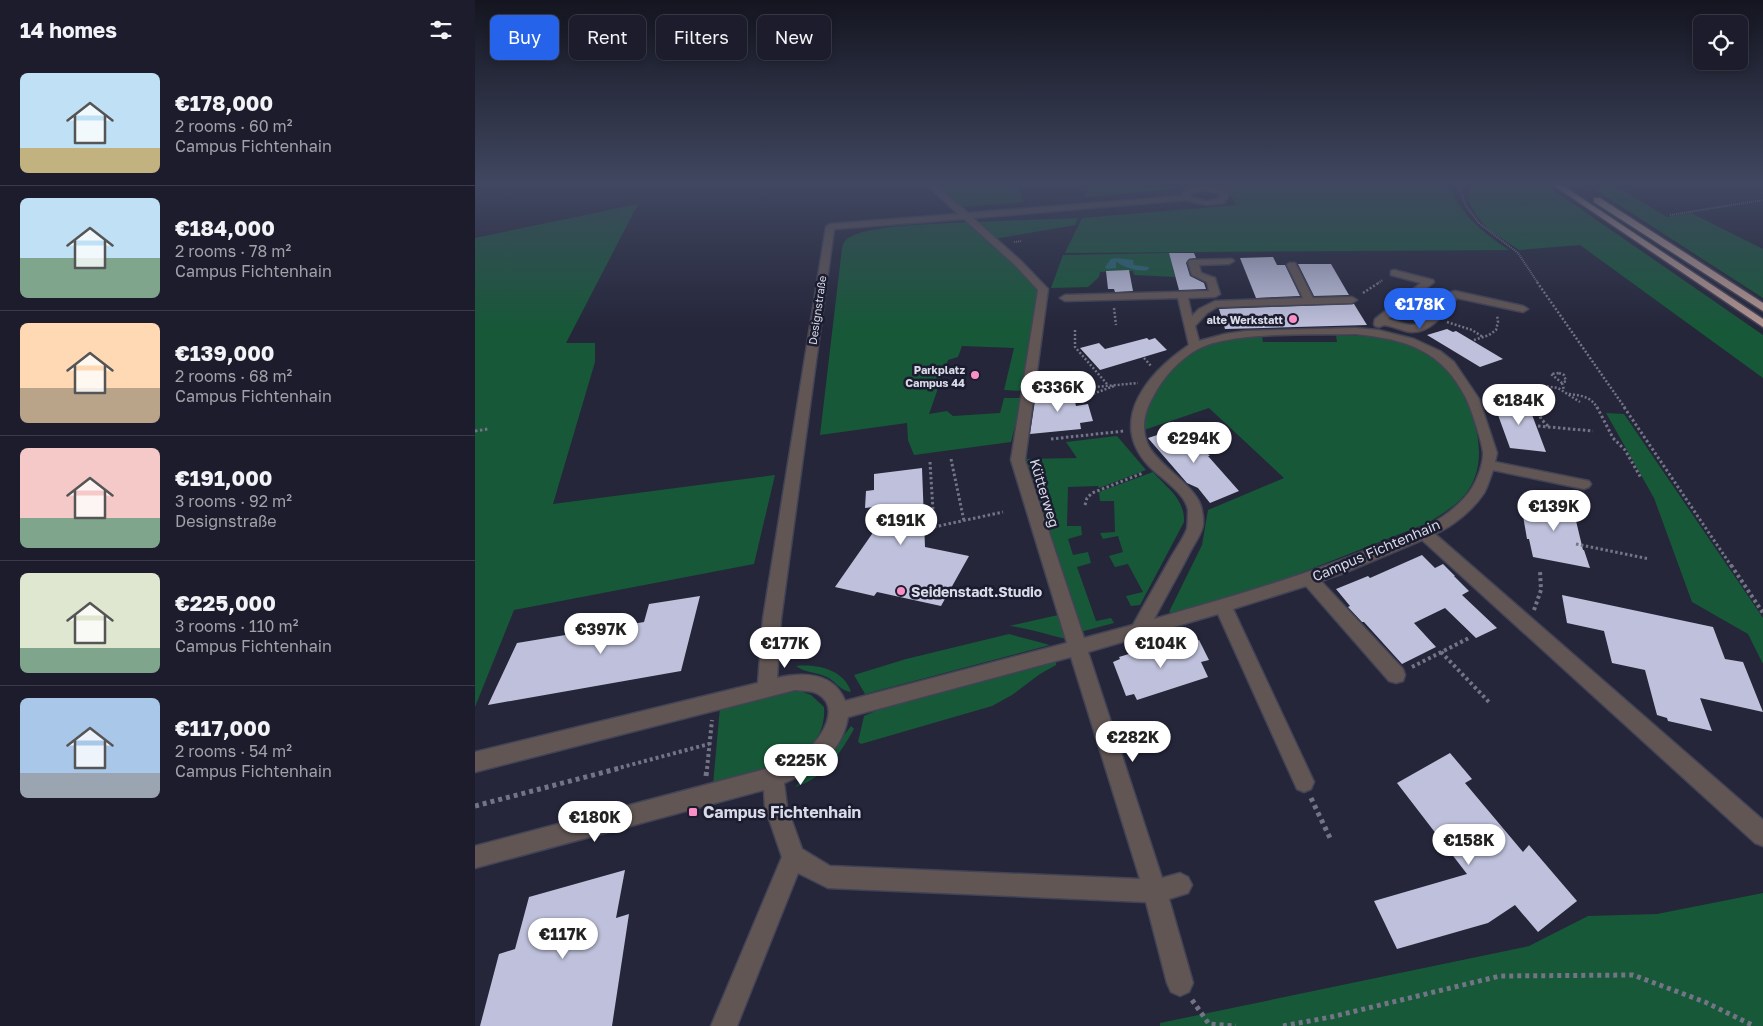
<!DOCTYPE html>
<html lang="en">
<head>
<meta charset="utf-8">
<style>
  body { margin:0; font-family:"Golos Text",sans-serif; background:#252534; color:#f1f3f6; height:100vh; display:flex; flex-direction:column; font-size:19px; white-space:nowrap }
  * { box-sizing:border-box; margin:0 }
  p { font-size:16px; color:#a0a1a9 }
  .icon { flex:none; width:28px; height:28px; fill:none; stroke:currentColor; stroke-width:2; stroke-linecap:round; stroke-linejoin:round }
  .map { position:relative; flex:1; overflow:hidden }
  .drawer { display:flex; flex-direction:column; background:#1c1c2c; width:475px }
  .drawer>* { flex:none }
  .guide { position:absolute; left:15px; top:15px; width:475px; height:45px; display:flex; gap:10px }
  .buttons { position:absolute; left:1218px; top:15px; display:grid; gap:10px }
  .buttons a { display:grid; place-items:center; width:55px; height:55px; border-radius:8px; background:#1c1c2c; box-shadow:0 2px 8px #0003,0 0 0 1px #3a3a48; font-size:25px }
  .price { position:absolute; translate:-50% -42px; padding:0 11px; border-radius:18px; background:#fff; color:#222; font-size:16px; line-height:32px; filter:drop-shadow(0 1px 2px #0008) }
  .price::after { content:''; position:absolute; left:50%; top:30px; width:15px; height:11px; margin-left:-8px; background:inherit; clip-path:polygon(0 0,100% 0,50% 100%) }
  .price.current { background:#2563eb; color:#fff }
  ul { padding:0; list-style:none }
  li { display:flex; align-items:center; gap:15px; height:125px; padding:0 20px }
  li+li { border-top:1px solid #3a3a48 }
  li span { display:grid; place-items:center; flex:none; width:140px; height:100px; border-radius:8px; color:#555 }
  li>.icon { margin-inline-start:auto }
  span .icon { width:60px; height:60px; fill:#fffc; stroke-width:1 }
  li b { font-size:21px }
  h2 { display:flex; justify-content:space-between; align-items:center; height:60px; padding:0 20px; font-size:21px }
  .chip { padding:0 18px; border-radius:8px; background:#1c1c2c; box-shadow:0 2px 8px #0003,0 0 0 1px #3a3a48; font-size:18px; line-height:45px }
  .chip.current { background:#2563eb; color:#fff }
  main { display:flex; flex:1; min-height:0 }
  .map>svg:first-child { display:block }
  .green { fill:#175838 }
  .water { fill:#286a79 }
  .building { fill:#bfc1dc }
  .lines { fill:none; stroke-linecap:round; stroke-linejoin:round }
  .minor-casing { stroke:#424356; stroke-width:3 }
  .highway-casing { stroke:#424356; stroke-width:3 }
  .path-far4 { stroke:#737485; stroke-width:2; stroke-dasharray:1 1; stroke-linecap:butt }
  .path-far3 { stroke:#737485; stroke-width:2.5; stroke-dasharray:2 2; stroke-linecap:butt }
  .path-far2 { stroke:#737485; stroke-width:3; stroke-dasharray:2.5 2.5; stroke-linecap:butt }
  .path-far1 { stroke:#737485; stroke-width:4; stroke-dasharray:3 3; stroke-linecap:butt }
  .path { stroke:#737485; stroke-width:5; stroke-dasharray:4 4; stroke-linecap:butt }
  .minor { fill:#625654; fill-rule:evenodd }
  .highway { fill:#b3958f; fill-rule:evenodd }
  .poi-dot { fill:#fa8fc6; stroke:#1b1c2f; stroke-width:2 }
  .labels { text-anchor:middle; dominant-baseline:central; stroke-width:5; stroke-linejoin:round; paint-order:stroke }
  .far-street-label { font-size:11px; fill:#d9dae7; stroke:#1b1c2f }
  .far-poi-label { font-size:11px; font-weight:bold; fill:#d9dae7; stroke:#1b1c2f; text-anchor:end }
  .street-label { font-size:14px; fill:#d9dae7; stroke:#1b1c2f }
  .poi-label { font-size:14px; font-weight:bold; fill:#d9dae7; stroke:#1b1c2f; text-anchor:start }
  .near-poi-label { font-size:16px; font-weight:bold; fill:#d9dae7; stroke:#1b1c2f; text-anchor:start }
</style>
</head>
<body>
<main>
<section class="drawer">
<h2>14 homes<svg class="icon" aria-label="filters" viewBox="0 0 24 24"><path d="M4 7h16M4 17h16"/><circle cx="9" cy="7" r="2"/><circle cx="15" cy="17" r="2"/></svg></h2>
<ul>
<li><span style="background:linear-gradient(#bfe0f5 75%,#c2b280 0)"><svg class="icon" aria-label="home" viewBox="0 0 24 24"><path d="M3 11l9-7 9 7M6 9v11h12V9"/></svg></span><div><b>€178,000</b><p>2 rooms · 60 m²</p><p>Campus Fichtenhain</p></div></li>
<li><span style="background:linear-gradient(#bfe0f5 60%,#7fa58c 0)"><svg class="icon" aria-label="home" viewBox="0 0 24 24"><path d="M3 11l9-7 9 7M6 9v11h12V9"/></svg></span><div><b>€184,000</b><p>2 rooms · 78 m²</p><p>Campus Fichtenhain</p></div></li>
<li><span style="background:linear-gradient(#ffd9b3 65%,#b9a48a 0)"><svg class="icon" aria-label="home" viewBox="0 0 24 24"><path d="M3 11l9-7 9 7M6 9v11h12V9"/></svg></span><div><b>€139,000</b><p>2 rooms · 68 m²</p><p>Campus Fichtenhain</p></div></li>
<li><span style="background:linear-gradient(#f6c9c9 70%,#7fa58c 0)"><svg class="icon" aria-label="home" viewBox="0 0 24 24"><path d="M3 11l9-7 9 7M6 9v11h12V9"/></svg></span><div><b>€191,000</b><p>3 rooms · 92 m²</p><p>Designstraße</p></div></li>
<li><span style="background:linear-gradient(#dfe7d0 75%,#7fa58c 0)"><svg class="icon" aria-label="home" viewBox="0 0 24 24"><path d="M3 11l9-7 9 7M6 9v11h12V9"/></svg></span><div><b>€225,000</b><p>3 rooms · 110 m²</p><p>Campus Fichtenhain</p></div></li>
<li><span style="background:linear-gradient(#a9c7e8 75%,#9aa5b1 0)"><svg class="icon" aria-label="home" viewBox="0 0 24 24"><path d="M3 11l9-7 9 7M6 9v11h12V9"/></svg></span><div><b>€117,000</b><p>2 rooms · 54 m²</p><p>Campus Fichtenhain</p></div></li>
</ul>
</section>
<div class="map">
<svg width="1288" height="1026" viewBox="0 0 1288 1026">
  <rect width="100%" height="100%" fill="#25263a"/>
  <g class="green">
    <path d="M459,185H542L549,202L486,207Z"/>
    <path d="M615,185H975C981,211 1012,236 1034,250L590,253L607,218L762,205L749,185L610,197Z"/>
    <path d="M991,185H1071L1288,335V378L1105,245L1044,250L1013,229L1000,214L993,199L995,191Z"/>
    <path d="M1113,185H1139L1192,217L1216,213L1288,249V298Z"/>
    <path d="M163,204L91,343H120V362L78,504L300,475L279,564L39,610L0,707V238Z"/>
    <path d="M603,218L600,225L519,239L501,222Z"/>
    <path d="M493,222L554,277L564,289L547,391L529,390L539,348L487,346L483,357L473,360L454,414L472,411L478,416L525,413L529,398H547L536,442L439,455L433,440L432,423L345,435L367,248C368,246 368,243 370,241C384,224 469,224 493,222Z"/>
    <path d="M694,253L700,277L659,275L658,271L625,272L624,277L613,287L576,288L588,255Z"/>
    <path d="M861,335C893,336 929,337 956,356C991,381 1020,450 994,489C985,504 968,513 953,523L800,583L702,616L694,612L727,545L733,510L809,478L734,408L669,430C670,421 671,411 674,403C685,376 714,351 741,342C755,337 772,337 787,336L788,342H862Z"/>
    <path d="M1131,413L1149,414L1288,618V664L1273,634L1217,602L1179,498Z"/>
    <path d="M642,436L671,470L624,488L623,486L593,487L592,526H606L607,535L593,539L598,555L613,552L616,563L602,567L621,621L636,618L639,623L605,632L549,459L602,458L591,442Z"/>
    <path d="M678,472C692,488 710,499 709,522L665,605L656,606L651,596L668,592L653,564L640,567L634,556L648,552L643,536L628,539L625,533L640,532L639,501H625L624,492Z"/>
    <path d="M583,615L597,640C576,636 555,628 534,626Z"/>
    <path d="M534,634L575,645L390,694L379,675L431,659Z"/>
    <path d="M581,662V665L565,674L537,695L517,706L386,744L383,742L389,716L407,708Z"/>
    <path d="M321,666C341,664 369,669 376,692C366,691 361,682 352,677C342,672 330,673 321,666Z"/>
    <path d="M325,691L336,695L349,707C353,765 280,773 238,785L245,707L306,693Z"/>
    <path d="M376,726L379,729C365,754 349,778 320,787L353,756Z"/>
    <path d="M1288,893V1026H685V1023L1054,946L1113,916L1182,914Z"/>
  </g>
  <path class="water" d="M641,258L658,260L659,265L674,267L673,270C664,272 649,268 642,262H641V268L632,269L630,267L636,259Z"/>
  <g class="building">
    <path d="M694,253H719L721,258L714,259L711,263L715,276L729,283L731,289L704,290Z"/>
    <path d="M798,257L802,265H810L825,296L781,298L765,258Z"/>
    <path d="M823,264H856L874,295L839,296Z"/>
    <path d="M654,270L658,291L640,292L639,289H633L631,271Z"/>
    <path d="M879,304L892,325L750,329L744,309Z"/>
    <path d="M972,329L978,332L981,331L1028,359L1005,367L952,335Z"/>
    <path d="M672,338L674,340L680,338L692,350L625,370L605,348L624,343L630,349Z"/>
    <path d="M597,390L601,406L613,404L618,421L605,423L606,429L555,434L561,394Z"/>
    <path d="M1021,400L1047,402L1051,412H1056L1071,452L1035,448L1019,404H1023Z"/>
    <path d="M707,427L735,456H733L764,491L735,503L723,488L712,483L673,438Z"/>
    <path d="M447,468L450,547L494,556L466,606L402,592L399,596L360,587L397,534L399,507L390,508L391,491L399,490V474Z"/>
    <path d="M1059,497L1097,504L1108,550H1109L1115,568L1058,557L1054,539H1052L1046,504L1060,507Z"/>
    <path d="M947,555L960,568L968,564L980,576H979L994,591L987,595L1022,628L1001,638L970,608L939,623L961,647L927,664L889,622H887L873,607L875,606L861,589L893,576L895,578Z"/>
    <path d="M1087,595L1238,627L1250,659L1268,662L1288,712L1225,698L1237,731L1193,721L1192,718L1182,715L1170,670L1137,663L1129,631L1092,623Z"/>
    <path d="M225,596L206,671L13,705L42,643L169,622L174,604Z"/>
    <path d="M724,640L734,660L726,662L733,677L662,700L659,694L651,696L638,662L645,659L644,657L667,650L669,654L714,641L716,643Z"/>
    <path d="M975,753L997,779L990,783L1048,852L1054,845L1102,901L1063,932L1040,905L1013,923L922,949L899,901L992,874L922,783Z"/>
    <path d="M150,870L141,918L154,914L137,1026H5L24,954L40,949L54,897Z"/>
  </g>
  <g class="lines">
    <defs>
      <g id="minor">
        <path d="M452,185H460L493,213L707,196L709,190C723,184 741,183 753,193V197L749,203L731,205L711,200L498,218L546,261L573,289L550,460L609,638L658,625C670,603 683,581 695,559C700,550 708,539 712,529C713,524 713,516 713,510C711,493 684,477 673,465C632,420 674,372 714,345L703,298L590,301L585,298L590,295L734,291L732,282L717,275L713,262L715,260L757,259L759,261L754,264L724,265L726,273L740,278L745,294L740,297L713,298L717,316L724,309L740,301L828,298L812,265L814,263H820L838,298L877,297L882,300L877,303L742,307L732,313L720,326L724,341L750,334L771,331L880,328L903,330L939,339L965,351L979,362L1004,399L1022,453L1020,462L1114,481L1116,484L1114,487L1109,489L1018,470C1015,478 1013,486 1009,493C998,510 978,526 960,534L1288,820V846L1280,843L947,540L869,573L846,581L928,669L930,675L928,681L921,683L914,681L831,586L758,609L839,782L836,789L829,792L822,789L743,614L613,652L687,878L705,873L713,877L717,885L713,893L694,899L718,983L714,992L705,996L696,992L692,983L671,902L353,888L323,873L262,1026H236L307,857L290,807L289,790L0,868V846L298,767C310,762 323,758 333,749C347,737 366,707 343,694C336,690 327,691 320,690L0,772V752L283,683L288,619L351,227L355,224L483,214ZM730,190L745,194L743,199L731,201L715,197L716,193ZM489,219L540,265L563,290L536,460L592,643L370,701C359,672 327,672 302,678L306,619L359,229ZM880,334C931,339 967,350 991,398C996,408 1007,442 1008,452C1009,463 1002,480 997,488C989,501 971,516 957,523C943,530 927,536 912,542C836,574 758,596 679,619C690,598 702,577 713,556C717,547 724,538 727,529C729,524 728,516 727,511C725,488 683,466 673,445C665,427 670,410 679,395C688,377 705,359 723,349C756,331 840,335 880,334ZM596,657L665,879L355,866L327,849L312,807L309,783C340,770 367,753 373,717Z"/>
        <path d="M919,270L958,280L959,282L913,319C924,322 935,328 946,323L976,292L980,291L1048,306L1053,309L1048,312L982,298C971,311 956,334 936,332C927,331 918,326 909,325L904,327L900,326L899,324L900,319L946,283L916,275V271Z"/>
      </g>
      <g id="highway">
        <path d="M1078,185H1087L1288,319V327Z"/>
        <path d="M1119,198H1125L1288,303V311L1119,202Z"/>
      </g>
    </defs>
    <use href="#minor" class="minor-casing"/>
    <use href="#highway" class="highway-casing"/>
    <g class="path-far4">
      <path d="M983,185L991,206L1004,223L1043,253L1063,283"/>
      <path d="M1195,215L1288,200"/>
      <path d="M539,242L547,241"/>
      <path d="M903,283L908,280"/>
    </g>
    <g class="path-far3">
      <path d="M1062,282L1150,408"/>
      <path d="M888,293L905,282"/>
      <path d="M639,308L641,325"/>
      <path d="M972,322L997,330L1008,337"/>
      <path d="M600,330V347L632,384"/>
      <path d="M999,340L1014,335L1021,330L1023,322L1022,315"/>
      <path d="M669,358L676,366"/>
      <path d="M1084,373L1089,375L1091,381L1087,383L1076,374Z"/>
      <path d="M1087,383L1089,390"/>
      <path d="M567,392L663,383"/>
      <path d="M1094,394C1105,395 1117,397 1122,408"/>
      <path d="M607,398L639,386"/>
      <path d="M1062,408V392L1069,386L1083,388L1105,402"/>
    </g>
    <g class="path-far2">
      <path d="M1062,407L1066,419L1074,427"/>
      <path d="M1122,407L1138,438L1150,450L1166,478"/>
      <path d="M1149,407L1257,567"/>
      <path d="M1063,426L1118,431"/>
      <path d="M0,431L13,429"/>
      <path d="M576,439L649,431"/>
      <path d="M476,459L489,521"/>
      <path d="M455,462L459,527L528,512"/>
      <path d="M610,505L612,498L617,493L668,473"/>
      <path d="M441,533L459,527"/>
      <path d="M1101,544L1174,559"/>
    </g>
    <g class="path-far1">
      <path d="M1256,565L1288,613"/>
      <path d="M1059,610L1066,590L1065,571"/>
      <path d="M966,652L1014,702"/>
      <path d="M937,667L994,638"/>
      <path d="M140,769L234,744"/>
      <path d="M232,769L237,720"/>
    </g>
    <g class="path">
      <path d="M231,776L232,768"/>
      <path d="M836,798L855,838"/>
      <path d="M0,806L145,768"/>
      <path d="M717,1000L734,1024L761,1026"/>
      <path d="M808,1026L856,1017L1025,976L1158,975L1230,1002L1279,1026"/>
    </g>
    <use href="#minor" class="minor"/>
    <use href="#highway" class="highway"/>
  </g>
  <linearGradient id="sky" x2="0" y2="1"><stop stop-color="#141520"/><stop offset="0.56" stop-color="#404760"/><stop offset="1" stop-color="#404760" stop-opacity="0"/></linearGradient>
  <rect width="1288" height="328" fill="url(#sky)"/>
  <g class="poi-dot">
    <circle cx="818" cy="319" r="5"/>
    <circle cx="500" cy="375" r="5"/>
    <circle cx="426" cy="591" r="5"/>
    <rect x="213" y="807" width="10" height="10" rx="2.5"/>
  </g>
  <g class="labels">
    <g class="far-street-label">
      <text transform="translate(342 310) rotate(-82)">Designstraße</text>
    </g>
    <g class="far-poi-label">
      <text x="808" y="319">alte Werkstatt</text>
      <text x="490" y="369">Parkplatz<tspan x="490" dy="13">Campus 44</tspan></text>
    </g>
    <g class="street-label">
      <text transform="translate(570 493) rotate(73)">Kütterweg</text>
      <text transform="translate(901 550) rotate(-23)">Campus Fichtenhain</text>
    </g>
    <g class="poi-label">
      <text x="436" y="591">Seidenstadt.Studio</text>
    </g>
    <g class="near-poi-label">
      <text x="228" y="812">Campus Fichtenhain</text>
    </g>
  </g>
</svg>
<div class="buttons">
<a><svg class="icon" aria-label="locate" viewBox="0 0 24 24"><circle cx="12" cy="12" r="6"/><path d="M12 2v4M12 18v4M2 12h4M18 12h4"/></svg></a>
</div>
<b class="price current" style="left:945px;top:330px">€178K</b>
<b class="price" style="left:583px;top:413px">€336K</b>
<b class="price" style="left:1044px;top:426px">€184K</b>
<b class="price" style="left:719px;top:464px">€294K</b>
<b class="price" style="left:1079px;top:532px">€139K</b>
<b class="price" style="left:426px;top:546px">€191K</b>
<b class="price" style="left:126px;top:655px">€397K</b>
<b class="price" style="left:310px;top:669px">€177K</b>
<b class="price" style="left:686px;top:669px">€104K</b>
<b class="price" style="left:658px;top:763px">€282K</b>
<b class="price" style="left:326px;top:786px">€225K</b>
<b class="price" style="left:120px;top:843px">€180K</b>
<b class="price" style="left:994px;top:866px">€158K</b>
<b class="price" style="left:88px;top:960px">€117K</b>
<div class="guide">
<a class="chip current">Buy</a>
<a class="chip">Rent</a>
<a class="chip">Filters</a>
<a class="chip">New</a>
</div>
</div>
</main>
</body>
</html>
